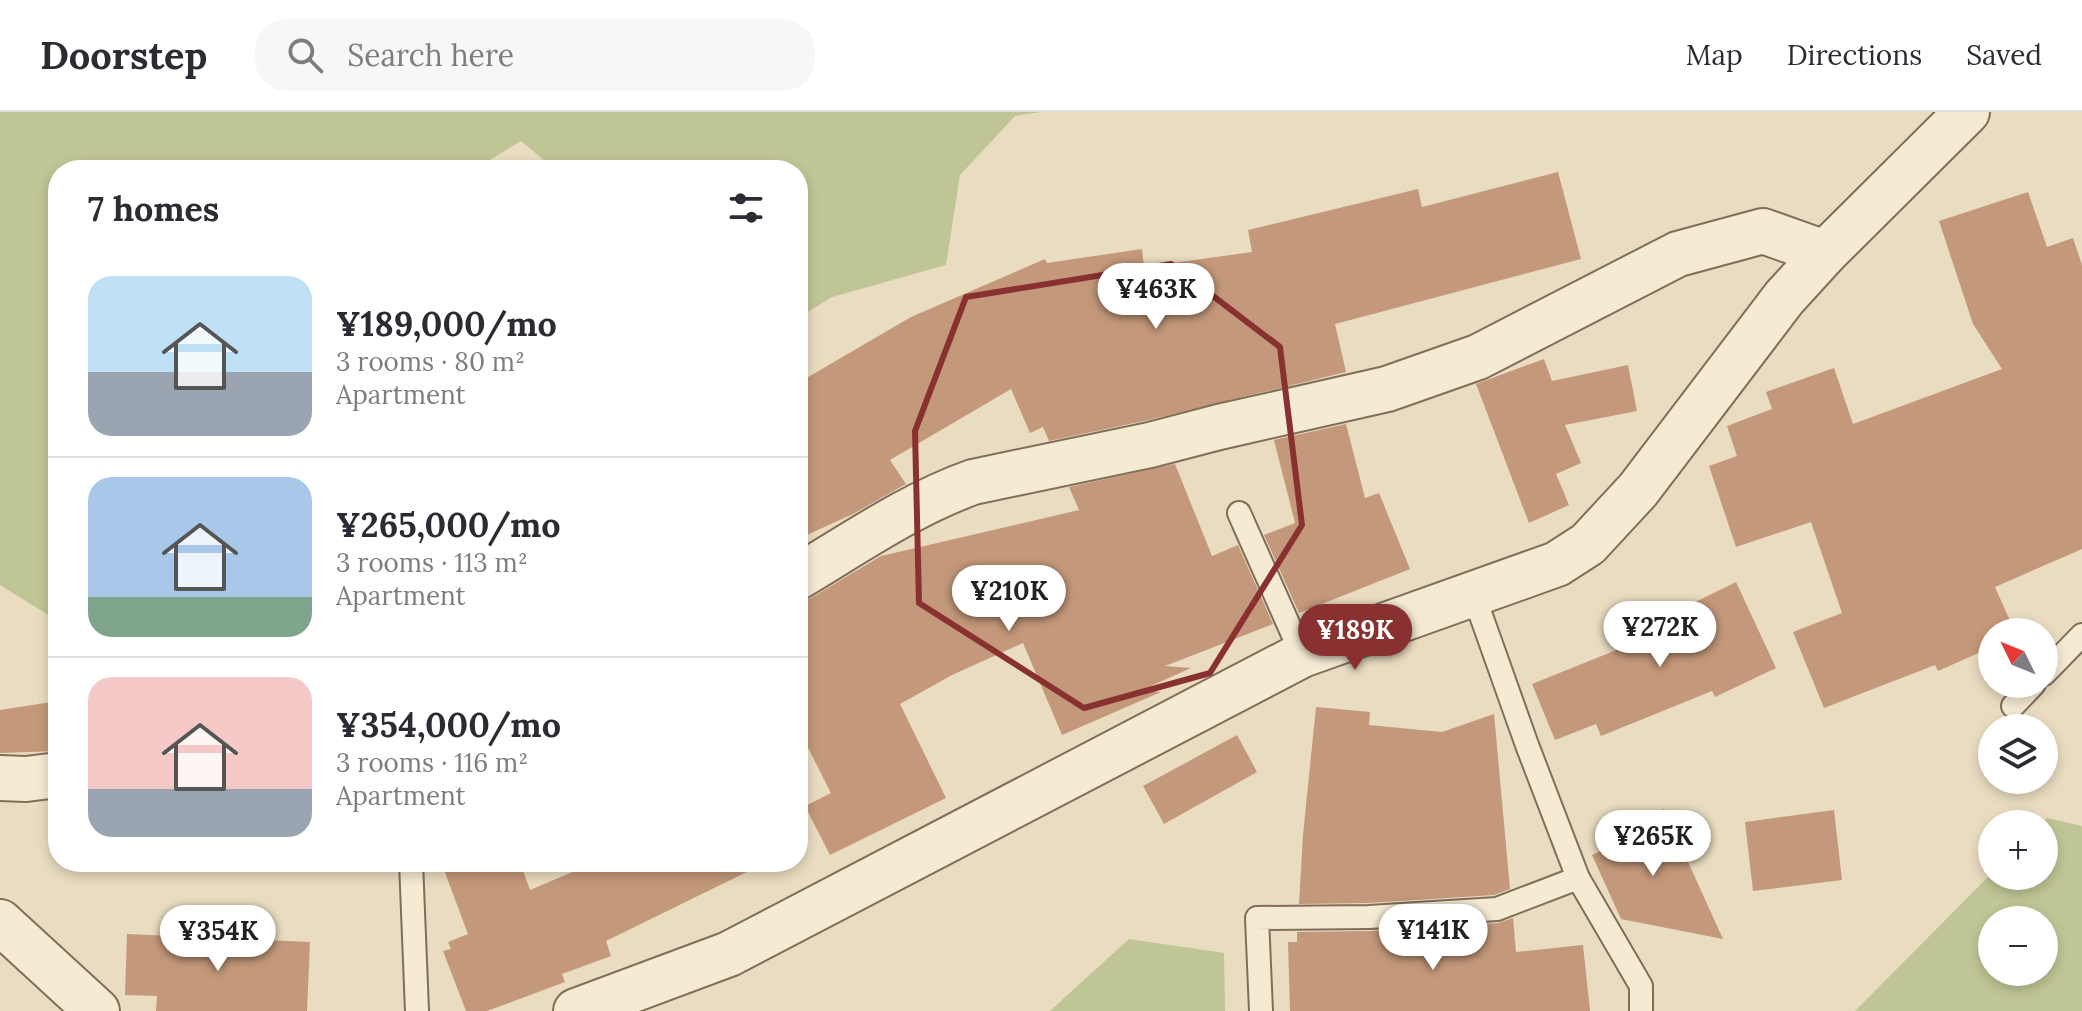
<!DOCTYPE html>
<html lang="en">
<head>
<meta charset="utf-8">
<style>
  body { margin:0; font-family:Lora,serif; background:#f7f7f7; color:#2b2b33; height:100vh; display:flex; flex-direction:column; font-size:30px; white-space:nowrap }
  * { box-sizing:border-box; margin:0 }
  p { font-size:26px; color:#7c7c81 }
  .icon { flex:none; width:44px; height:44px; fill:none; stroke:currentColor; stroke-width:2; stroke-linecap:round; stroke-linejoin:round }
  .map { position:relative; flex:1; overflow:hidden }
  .panel { position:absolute; left:48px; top:48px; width:760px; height:712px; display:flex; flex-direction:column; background:#fff; border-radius:32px; box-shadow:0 4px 12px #0003 }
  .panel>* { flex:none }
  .needle { width:52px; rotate:313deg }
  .fabs { position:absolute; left:1978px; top:506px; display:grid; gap:16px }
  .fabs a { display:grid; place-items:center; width:80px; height:80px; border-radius:50%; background:#fff; box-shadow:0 4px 12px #0003; font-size:40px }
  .price { position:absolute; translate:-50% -68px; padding:0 18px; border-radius:28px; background:#fff; color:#222; font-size:26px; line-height:52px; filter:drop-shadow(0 2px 4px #0008) }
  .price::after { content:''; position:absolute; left:50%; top:48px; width:24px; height:18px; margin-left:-12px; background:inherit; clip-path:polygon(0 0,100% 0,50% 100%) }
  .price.current { background:#893031; color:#fff }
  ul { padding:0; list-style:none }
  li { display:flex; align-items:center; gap:24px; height:200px; padding:0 40px }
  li+li { border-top:2px solid #e1e1e2 }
  li span { display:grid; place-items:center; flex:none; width:224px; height:160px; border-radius:24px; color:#555 }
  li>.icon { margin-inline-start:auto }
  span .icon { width:96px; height:96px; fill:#fffc; stroke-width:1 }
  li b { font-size:34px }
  h2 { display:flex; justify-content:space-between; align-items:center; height:96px; padding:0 40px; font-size:34px }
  header { display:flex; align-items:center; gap:48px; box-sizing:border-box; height:112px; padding:0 40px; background:#fff; border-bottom:2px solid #e1e1e2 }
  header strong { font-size:38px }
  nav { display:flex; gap:44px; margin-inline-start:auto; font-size:28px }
  .search { width:560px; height:72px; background:#f7f7f7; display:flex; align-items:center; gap:20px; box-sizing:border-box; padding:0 28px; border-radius:32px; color:#7c7c81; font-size:30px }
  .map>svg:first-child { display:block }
  .green { fill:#c0c596; fill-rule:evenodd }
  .building { fill:#c4987a }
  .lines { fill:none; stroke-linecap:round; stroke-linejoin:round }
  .service-casing { stroke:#806e5a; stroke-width:26 }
  .minor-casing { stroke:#806e5a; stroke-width:48 }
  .tertiary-casing { stroke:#806e5a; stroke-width:48 }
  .service { stroke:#f5ead2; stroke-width:22 }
  .minor { stroke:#f5ead2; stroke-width:44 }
  .tertiary { stroke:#f5ead2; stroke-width:44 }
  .marked { fill:none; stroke:#893031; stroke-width:6; stroke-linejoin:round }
</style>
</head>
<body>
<header>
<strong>Doorstep</strong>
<div class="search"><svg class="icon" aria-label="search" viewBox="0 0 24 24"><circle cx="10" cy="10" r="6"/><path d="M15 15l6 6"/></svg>Search here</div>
<nav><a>Map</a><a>Directions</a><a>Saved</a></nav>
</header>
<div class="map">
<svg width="2082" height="899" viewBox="0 0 2082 899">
  <rect width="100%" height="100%" fill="#e9dcc0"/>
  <g class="green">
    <path d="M0,0H1041L1015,4L960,63L946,153L832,185L798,206V58H556L521,29L473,58H58V509L0,473Z"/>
    <path d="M2047,706L2082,714V899H1855L1992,761V764H2044V712H2041ZM1992,808H2044V860H1992Z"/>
    <path d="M1129,827L1224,841L1225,899H1050Z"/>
  </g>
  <g class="building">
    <path d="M1558,60L1581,147L1335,212L1346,260L1144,309L1049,329L1043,315L1030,321L1011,277L890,348L906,372L853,402L798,427V271L911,205L1045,147L1047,151L1142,137L1144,155L1252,140L1248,118L1418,77L1422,95Z"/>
    <path d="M2028,80L2047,135L2073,126L2082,153V437L1995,475L2015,520H1992V535L1938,559L1935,553L1824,596L1793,520L1842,501L1811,410L1736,435L1709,354L1737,344L1727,314L1772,297L1766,280L1834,256L1853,312L2002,257L1973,212L1939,109Z"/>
    <path d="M1544,247L1552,269L1628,253L1637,299L1565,313L1581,351L1556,362L1569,393L1529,411L1476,272Z"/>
    <path d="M1346,312L1365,386L1379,381L1410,457L1299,501L1264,423L1295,411L1274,328Z"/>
    <path d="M1175,352L1212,444L1238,433L1273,512L1165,554L1191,556L1142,578L1161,580L1062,623L1023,531L952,563L900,592L946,686L830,743L805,694L831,681L798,616V490L811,486L881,444L1079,398L1069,375Z"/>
    <path d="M1736,470L1776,556L1715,585L1712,579L1601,624L1596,612L1555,628L1532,572L1681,512L1675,500Z"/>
    <path d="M58,589V639L0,641V598Z"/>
    <path d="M1316,595L1370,600L1369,613L1442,620L1494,602L1510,777L1494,783L1368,791L1299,792L1303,723Z"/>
    <path d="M1237,623L1257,660L1164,712L1143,674Z"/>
    <path d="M1664,697L1723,827L1621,807L1592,743L1601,739L1596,727Z"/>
    <path d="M1834,698L1842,768L1753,779L1745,710Z"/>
    <path d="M441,750H520L530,778L596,750H767L606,829L611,844L562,862L565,870L487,899H466L443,839L451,837L448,830L468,822Z"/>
    <path d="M1513,806L1516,840L1583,833L1590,899H1290L1288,830H1297V820L1370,819L1498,811Z"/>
    <path d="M127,822L310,830L307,899H156L157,884L125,883Z"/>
  </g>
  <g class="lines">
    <defs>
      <g id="service">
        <path d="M1239,401L1302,543"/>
        <path d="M1473,481L1527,633L1578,766L1641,874V899"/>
        <path d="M2044,562L2082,523"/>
        <path d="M2013,594L2034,572"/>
        <path d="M411,750L417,899"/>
        <path d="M1261,899L1257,806L1369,805L1497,797L1578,766"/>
      </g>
      <g id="minor">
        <path d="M798,465C855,431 911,392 973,370L1150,333L1219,315L1387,277L1478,245L1678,142L1763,119L1825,141"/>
        <path d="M0,666L26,667L58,663"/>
      </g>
      <g id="tertiary">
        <path d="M0,810L97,899"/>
        <path d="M576,899L729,842L1302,543L1557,452L1588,432L1638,378L1784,186L1825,141L1967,0"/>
      </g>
    </defs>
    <use href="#service" class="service-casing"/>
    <use href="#minor" class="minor-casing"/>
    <use href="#tertiary" class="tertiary-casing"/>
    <use href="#service" class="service"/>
    <use href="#minor" class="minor"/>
    <use href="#tertiary" class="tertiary"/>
  </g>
  <path class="marked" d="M1171,152L1280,235L1302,413L1210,561L1084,596L919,491L915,319L966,185Z"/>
</svg>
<div class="fabs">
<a><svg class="needle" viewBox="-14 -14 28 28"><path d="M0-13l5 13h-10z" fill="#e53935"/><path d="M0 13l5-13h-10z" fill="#7c7c81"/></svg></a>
<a><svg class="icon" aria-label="layers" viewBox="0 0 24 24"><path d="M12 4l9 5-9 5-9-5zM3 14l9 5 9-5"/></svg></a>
<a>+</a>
<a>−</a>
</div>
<b class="price" style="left:1156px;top:219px">¥463K</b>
<b class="price" style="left:1009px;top:521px">¥210K</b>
<b class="price" style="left:1660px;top:557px">¥272K</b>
<b class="price current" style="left:1355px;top:560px">¥189K</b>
<b class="price" style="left:1653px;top:766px">¥265K</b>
<b class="price" style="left:1433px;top:860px">¥141K</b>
<b class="price" style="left:218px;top:861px">¥354K</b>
<section class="panel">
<h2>7 homes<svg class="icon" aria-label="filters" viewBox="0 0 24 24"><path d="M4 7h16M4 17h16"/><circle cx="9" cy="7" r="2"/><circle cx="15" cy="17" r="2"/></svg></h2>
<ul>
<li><span style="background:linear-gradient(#bfe0f5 60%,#9aa5b1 0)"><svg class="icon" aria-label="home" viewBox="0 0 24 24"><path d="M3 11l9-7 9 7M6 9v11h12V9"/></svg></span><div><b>¥189,000/mo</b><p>3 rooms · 80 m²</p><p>Apartment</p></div></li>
<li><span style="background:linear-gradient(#a9c7e8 75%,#7fa58c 0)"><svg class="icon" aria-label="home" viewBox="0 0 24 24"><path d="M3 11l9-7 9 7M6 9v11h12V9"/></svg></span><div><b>¥265,000/mo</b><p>3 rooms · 113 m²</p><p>Apartment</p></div></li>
<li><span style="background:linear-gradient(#f6c9c9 70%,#9aa5b1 0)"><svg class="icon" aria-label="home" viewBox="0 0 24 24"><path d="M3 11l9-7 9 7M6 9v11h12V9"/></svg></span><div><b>¥354,000/mo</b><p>3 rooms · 116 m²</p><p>Apartment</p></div></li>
</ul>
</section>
</div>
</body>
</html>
